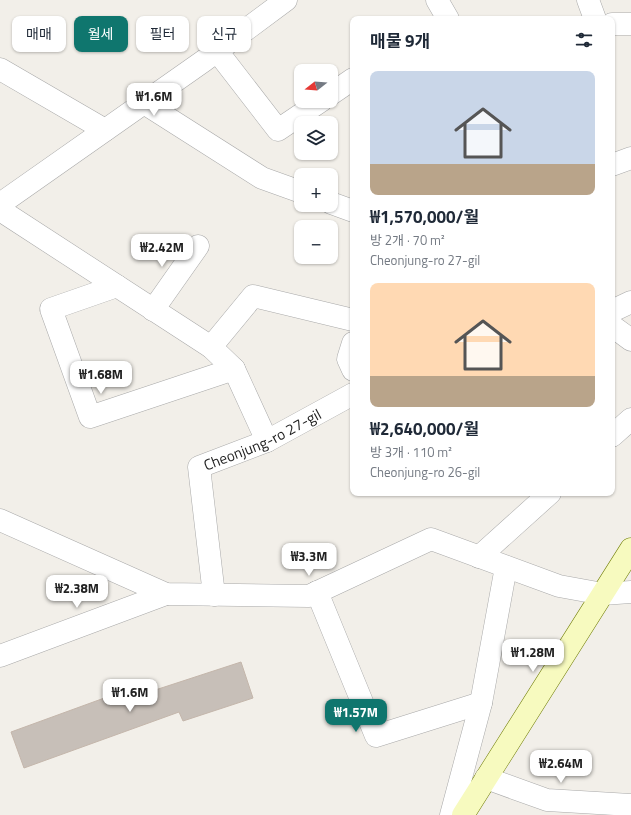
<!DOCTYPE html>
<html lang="ko">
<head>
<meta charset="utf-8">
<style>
  body { margin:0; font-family:"Titillium Web","Noto Sans KR",sans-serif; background:#f2f2f3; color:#1f2937; height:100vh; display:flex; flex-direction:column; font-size:15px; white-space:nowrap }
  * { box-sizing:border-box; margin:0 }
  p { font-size:13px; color:#747a83 }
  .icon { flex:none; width:22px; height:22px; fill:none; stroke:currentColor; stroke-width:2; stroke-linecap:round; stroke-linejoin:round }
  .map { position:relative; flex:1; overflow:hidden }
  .details { position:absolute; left:350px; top:16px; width:265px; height:480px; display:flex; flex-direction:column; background:#fff; border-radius:8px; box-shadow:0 1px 3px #0004 }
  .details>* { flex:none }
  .hud { position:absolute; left:12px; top:16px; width:278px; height:36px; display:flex; gap:8px }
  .needle { width:26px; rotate:253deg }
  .fabs { position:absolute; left:294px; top:64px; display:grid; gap:8px }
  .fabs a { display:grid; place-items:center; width:44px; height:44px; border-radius:8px; background:#fff; box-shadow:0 1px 3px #0004; font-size:20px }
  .price { position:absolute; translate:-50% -34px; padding:0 9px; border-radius:8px; background:#fff; color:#222; font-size:13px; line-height:26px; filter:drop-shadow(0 1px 2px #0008) }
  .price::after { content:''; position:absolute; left:50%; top:24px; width:12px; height:9px; margin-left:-6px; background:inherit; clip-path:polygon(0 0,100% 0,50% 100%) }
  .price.current { background:#0f766e; color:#fff }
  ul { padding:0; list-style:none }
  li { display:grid; align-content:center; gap:8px; height:212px; padding:0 20px }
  li span { display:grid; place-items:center; height:124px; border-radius:8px; color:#555 }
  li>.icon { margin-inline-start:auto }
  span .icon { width:72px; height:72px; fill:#fffc; stroke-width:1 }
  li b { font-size:17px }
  h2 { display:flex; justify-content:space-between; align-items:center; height:48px; padding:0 20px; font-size:17px }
  .pill { padding:0 14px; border-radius:8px; background:#fff; box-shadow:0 1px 3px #0004; font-size:14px; line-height:36px }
  .pill.current { background:#0f766e; color:#fff }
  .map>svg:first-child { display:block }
  .building { fill:#c7bfb8; stroke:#c4b6ab }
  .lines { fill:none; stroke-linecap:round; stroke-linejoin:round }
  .street-casing { stroke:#a9a9a9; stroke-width:23 }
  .secondary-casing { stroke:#707d05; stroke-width:23 }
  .street { stroke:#fff; stroke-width:22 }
  .secondary { stroke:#f7fabf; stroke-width:22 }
  .labels { text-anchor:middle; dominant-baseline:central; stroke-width:3; stroke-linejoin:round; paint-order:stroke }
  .street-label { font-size:15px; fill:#222; stroke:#fff }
</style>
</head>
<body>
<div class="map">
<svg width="631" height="815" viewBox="0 0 631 815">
  <rect width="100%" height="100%" fill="#f2efe9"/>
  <path class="building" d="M241,662L253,698L183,721L179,712L24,768L11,732L140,685L143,694Z"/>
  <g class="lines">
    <defs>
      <g id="street">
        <path d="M437,0L448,19"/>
        <path d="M588,0L595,19"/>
        <path d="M612,24H631"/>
        <path d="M217,51L278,130L321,101"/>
        <path d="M0,69L105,130"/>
        <path d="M331,94L353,79"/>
        <path d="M144,103L262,178L301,192"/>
        <path d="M612,165L631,158"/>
        <path d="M331,203L353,211"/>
        <path d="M0,204L205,60L286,0"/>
        <path d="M0,210L211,347L234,369L267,441"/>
        <path d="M117,286L51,309L90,417L234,369"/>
        <path d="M153,310L198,246"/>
        <path d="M612,311L631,302"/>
        <path d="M612,326L631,340"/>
        <path d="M353,343L348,359L353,370"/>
        <path d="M211,347L253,296L353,320"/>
        <path d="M612,436L631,419"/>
        <path d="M0,520L166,594L309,596L431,539L559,586L603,594L631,592"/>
        <path d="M479,557L550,493"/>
        <path d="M317,592L376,736L481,703"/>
        <path id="s1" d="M214,595L199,467L267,441L353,394"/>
        <path d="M0,656L166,594"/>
        <path d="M486,778L547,800L631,805"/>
        <path d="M451,815L481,703L506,567"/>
      </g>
      <path id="secondary" d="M463,815L631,549"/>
    </defs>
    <use href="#street" class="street-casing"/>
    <use href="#secondary" class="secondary-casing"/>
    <use href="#street" class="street"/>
    <use href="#secondary" class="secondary"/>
  </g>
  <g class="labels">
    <g class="street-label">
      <text stroke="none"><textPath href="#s1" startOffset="198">Cheonjung-ro 27-gil</textPath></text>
    </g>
  </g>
</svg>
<div class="fabs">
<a><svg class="needle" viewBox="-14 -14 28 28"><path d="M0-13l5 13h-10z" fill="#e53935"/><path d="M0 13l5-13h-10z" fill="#747a83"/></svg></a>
<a><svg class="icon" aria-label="layers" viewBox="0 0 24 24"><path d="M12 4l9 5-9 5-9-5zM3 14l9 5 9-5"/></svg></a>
<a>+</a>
<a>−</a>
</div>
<b class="price" style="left:154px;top:117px">₩1.6M</b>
<b class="price" style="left:162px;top:268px">₩2.42M</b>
<b class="price" style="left:101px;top:395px">₩1.68M</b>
<b class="price" style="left:309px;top:577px">₩3.3M</b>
<b class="price" style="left:77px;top:609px">₩2.38M</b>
<b class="price" style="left:533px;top:673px">₩1.28M</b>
<b class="price" style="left:130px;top:713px">₩1.6M</b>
<b class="price current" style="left:356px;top:733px">₩1.57M</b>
<b class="price" style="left:561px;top:784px">₩2.64M</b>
<div class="hud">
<a class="pill">매매</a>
<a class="pill current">월세</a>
<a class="pill">필터</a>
<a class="pill">신규</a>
</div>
<section class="details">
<h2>매물 9개<svg class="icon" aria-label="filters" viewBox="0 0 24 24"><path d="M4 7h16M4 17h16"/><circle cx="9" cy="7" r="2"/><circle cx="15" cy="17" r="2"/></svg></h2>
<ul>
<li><span style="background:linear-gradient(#c9d6e8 75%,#b9a48a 0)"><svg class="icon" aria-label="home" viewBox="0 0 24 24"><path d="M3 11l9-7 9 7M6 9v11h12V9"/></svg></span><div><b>₩1,570,000/월</b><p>방 2개 · 70 m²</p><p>Cheonjung-ro 27-gil</p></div></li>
<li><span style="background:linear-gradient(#ffd9b3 75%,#b9a48a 0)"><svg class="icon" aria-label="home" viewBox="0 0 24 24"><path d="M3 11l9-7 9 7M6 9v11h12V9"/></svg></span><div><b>₩2,640,000/월</b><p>방 3개 · 110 m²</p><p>Cheonjung-ro 26-gil</p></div></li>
</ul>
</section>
</div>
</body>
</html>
